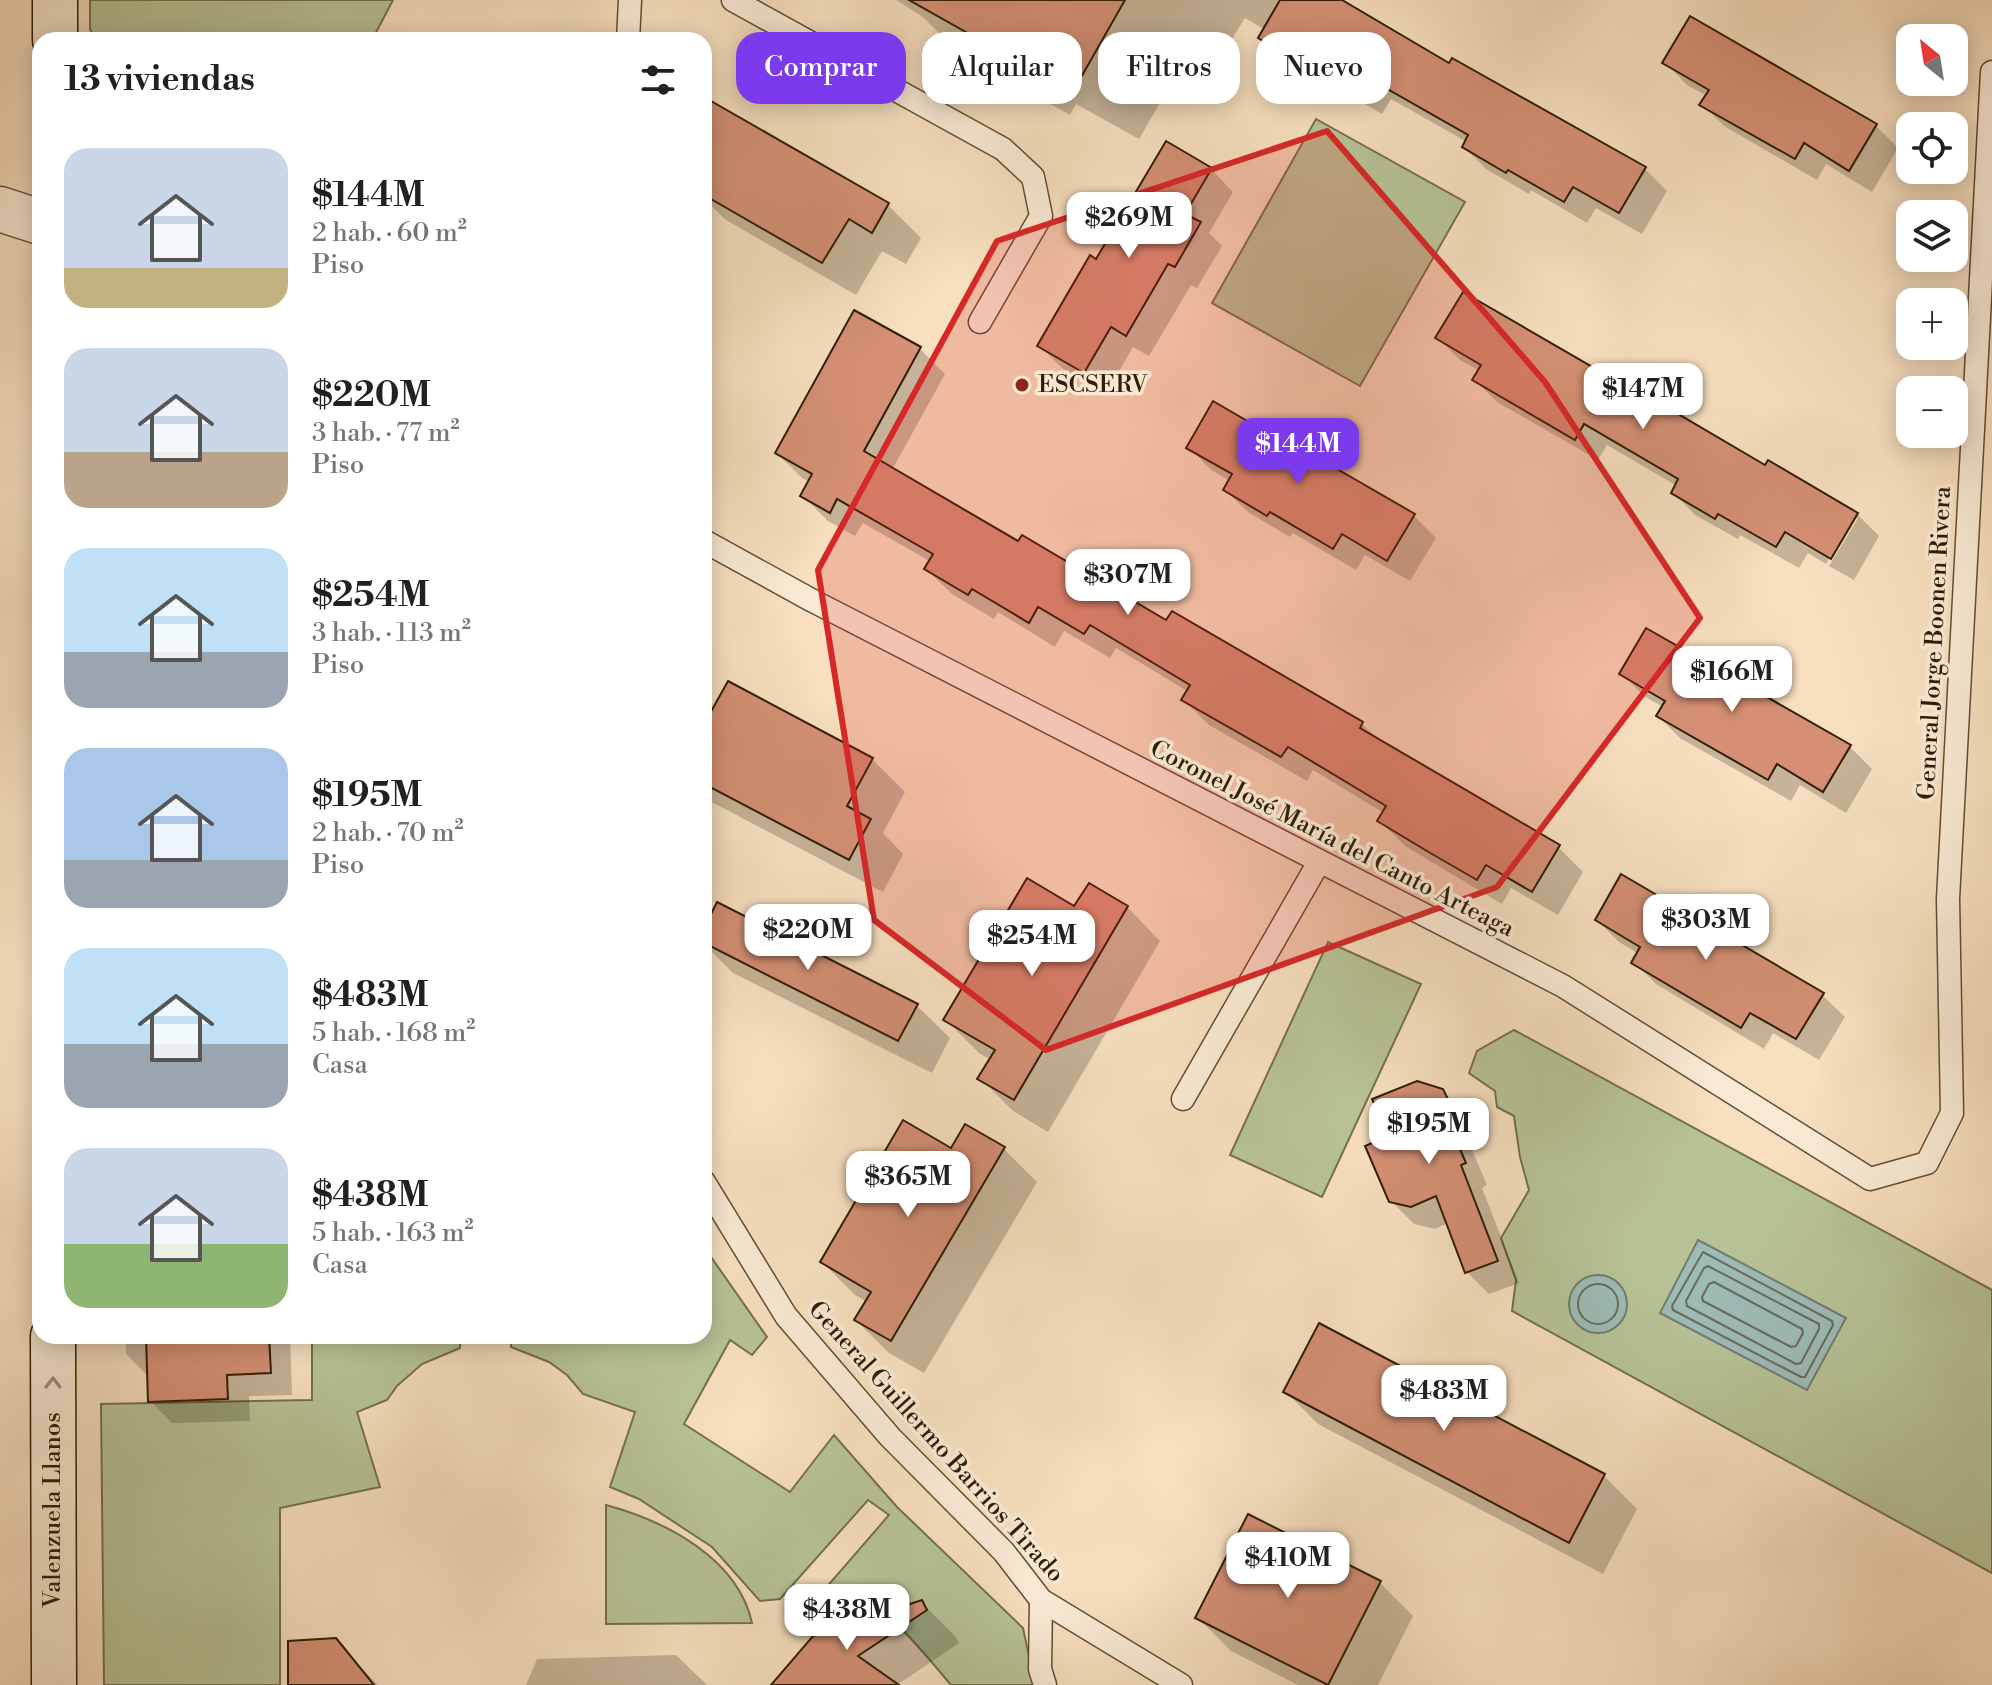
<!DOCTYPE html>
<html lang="es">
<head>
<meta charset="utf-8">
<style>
  body { margin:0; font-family:"Libre Bodoni",serif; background:#f6f6f6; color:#202124; height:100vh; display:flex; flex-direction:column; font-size:30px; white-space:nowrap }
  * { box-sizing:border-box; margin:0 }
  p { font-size:26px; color:#757577 }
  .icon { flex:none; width:44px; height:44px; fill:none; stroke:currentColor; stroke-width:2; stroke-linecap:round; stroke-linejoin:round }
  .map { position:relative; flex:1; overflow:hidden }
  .drawer { position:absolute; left:32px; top:32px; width:680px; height:1312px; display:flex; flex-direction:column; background:#fff; border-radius:24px; box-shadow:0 4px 20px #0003 }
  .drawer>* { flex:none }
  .top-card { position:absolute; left:736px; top:32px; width:760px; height:72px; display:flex; gap:16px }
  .needle { width:52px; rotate:330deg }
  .buttons { position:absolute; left:1896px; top:24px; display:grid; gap:16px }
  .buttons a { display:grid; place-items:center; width:72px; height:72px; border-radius:16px; background:#fff; box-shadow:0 4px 20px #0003; font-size:40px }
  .price { position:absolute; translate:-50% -68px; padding:0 18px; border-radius:16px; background:#fff; color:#222; font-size:26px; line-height:52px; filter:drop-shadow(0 2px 4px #0008) }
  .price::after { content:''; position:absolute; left:50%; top:48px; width:24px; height:18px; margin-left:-12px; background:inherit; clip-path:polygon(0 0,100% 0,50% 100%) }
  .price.on { background:#7c3aed; color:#fff }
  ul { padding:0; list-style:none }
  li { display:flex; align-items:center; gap:24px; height:200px; padding:0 32px }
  li span { display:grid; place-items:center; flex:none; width:224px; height:160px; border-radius:24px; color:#555 }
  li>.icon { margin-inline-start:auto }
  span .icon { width:96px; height:96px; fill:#fffc; stroke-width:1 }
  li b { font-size:34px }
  h2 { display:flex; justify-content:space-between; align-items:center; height:96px; padding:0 32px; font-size:34px }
  .chip { padding:0 28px; border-radius:24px; background:#fff; box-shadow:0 4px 20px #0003; font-size:28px; line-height:72px }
  .chip.on { background:#7c3aed; color:#fff }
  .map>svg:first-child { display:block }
  .green { fill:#b7c397; stroke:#74704d; stroke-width:2 }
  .water { fill:#9ebcb7; stroke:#727c6f; stroke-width:2 }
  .shadow { fill:#0003 }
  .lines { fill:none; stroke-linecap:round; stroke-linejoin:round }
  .shore { stroke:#676c5d; stroke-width:2 }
  .building { fill:#d48f74; stroke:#301c03; stroke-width:2 }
  .service-casing { stroke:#624d32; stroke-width:25 }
  .tertiary-casing { stroke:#624d32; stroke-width:47 }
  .secondary-casing { stroke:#301c03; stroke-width:47 }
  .service { stroke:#faead5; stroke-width:22 }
  .tertiary { stroke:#faead5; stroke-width:44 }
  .secondary { stroke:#faead5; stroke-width:44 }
  .oneway { stroke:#9f8d76 }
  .marked { fill:#d62828; fill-opacity:0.2; stroke:#d62828; stroke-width:6; stroke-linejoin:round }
  .poi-dot { fill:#8f2418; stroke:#faead5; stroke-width:3 }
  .labels { text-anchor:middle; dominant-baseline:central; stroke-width:7; stroke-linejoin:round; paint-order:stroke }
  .poi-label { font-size:24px; fill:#301c03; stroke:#faead5; text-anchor:start }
  .street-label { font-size:24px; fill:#301c03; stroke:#faead5 }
</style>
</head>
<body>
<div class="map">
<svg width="1992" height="1685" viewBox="0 0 1992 1685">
  <rect width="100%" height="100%" fill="#f7dfbf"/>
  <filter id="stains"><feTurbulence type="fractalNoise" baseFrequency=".0025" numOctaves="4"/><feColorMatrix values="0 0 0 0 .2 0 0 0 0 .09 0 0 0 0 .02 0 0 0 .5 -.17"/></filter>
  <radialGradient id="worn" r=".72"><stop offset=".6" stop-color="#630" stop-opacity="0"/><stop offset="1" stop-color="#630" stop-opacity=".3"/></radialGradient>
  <g class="green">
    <path d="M90,0H393L372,40H95L90,29Z"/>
    <path d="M1316,119L1465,202L1360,386L1212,303Z"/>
    <path d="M1328,942L1421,984L1322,1197L1230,1155Z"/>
    <path d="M1514,1030L1992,1290V1573L1512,1311L1516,1280L1501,1238L1529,1190L1520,1157L1514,1116L1497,1107L1495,1091L1469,1073L1477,1051Z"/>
    <path d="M704,1247L767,1337L752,1355L730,1340L684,1424L790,1492L834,1435L897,1507L1023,1628L1035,1685H951C934,1665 881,1598 856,1598C845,1598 831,1608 822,1613L811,1605L889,1515L868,1500L780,1599L760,1601L712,1547L639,1499L610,1487L635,1412L583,1394L567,1375L549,1362L511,1347V1336H704Z"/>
    <path d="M312,1336H460V1348L422,1364L397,1386L387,1400L357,1412L380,1487L280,1508V1685H104L101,1404L312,1400Z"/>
    <path d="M606,1505C665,1521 738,1558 752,1623L606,1624Z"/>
  </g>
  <g class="water">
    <path d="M1698,1240L1846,1318L1807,1390L1660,1313Z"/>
    <circle cx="1598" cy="1304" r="29"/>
  </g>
  <g class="shadow">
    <path d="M896,0H1331L1645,169L1667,191L1642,234L1596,208L1587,223L1531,190L1529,194L1486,169L1464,147L1467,142L1391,99L1382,114L1327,82L1325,85L1283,60L1260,38L1265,30L1245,18L1210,74L1185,59L1139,139L1076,104L1070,115L958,52L923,17Z"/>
    <path d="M1665,62L1876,126L1898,148L1872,192L1826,164L1817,180L1724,126L1702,104L1707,96L1687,85Z"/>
    <path d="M704,99L888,205L921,238L906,264L882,251L856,295L726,220L704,199Z"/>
    <path d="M1211,169L1233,192L1209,233L1222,246L1197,288L1191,285L1149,356L1133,347L1106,394L1062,368L1040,346L1097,262Z"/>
    <path d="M1438,338L1766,467L1857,514L1879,536L1854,580L1829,566L1858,518H1853L1826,564L1808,553L1799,568L1740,535L1738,539L1695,515L1673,492L1677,486L1607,445L1598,460L1497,402L1475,380L1480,371L1460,360Z"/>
    <path d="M920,349L945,374L892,470L1019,544L1167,623L1172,614L1362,724L1381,742L1558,847L1583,872L1558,915L1511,888L1502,904L1405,846L1380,821L1384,813L1313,770L1307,781L1209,725L1184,700L1189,692L1116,648L1110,658L1064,631L1055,647L998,612L994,619L952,594L926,569L931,562L863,523L855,536L828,521L803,496L810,482L802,478L777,453Z"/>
    <path d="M1189,447L1414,516L1436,538L1410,581L1365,555L1356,570L1293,533L1290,537L1248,512L1225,490L1230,481L1211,470Z"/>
    <path d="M1622,674L1850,747L1872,769L1846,813L1800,785L1791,801L1680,738L1658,716L1663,707L1644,696Z"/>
    <path d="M704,729L872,759L905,792L883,833L903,854L883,892L704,798Z"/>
    <path d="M1127,907L1160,941L1048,1132L1013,1111L980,1078L991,1060L979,1053L946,1020L1075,909Z"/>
    <path d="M1597,920L1822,995L1845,1017L1819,1060L1773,1033L1764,1049L1656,984L1634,962L1639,954L1619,942Z"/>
    <path d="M704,932L916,1005L950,1038L932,1073L733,973L704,944Z"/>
    <path d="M1442,1091L1465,1114L1477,1139L1469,1143L1487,1185L1482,1188L1519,1283L1489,1294L1467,1272L1448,1223L1435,1229L1414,1224L1391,1201L1390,1138Z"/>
    <path d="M1004,1149L1037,1182L924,1373L889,1353L856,1320L867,1302L855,1295L822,1262L951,1150Z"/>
    <path d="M126,1336H290L292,1395L249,1396L250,1421L172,1423L150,1401L149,1377L126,1354Z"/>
    <path d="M1285,1391L1604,1476L1637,1509L1603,1574L1318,1424Z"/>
    <path d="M1380,1583L1413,1616L1378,1685H1298L1231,1651L1198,1618Z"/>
    <path d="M922,1603L955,1636L959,1643L897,1685H771L814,1638Z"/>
    <path d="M335,1640L378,1685H290Z"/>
    <path d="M676,1655L707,1685H526L537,1659Z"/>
  </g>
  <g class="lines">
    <g class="shore">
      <path d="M1703,1252L1832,1321L1833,1325L1805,1377H1801L1673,1310L1672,1306Z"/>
      <path d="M1708,1266L1819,1324V1329L1801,1363L1796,1364L1687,1306L1686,1301L1704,1268Z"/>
      <path d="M1714,1282L1802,1329L1803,1333L1796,1346L1791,1347L1703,1301L1702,1297L1709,1284Z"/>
      <circle cx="1598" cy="1304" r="20"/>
    </g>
  </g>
  <g class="building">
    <path d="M909,0H1125L1079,81L1017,46L1010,57Z"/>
    <path d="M1280,0H1342L1449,63L1452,58L1646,167L1619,213L1573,187L1564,202L1508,170L1506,173L1462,147L1468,135L1368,78L1359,93L1304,61L1302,65L1258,38Z"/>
    <path d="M1690,16L1877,124L1849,171L1804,143L1795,159L1699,105L1709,90L1662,63Z"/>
    <path d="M704,97L889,203L872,233L849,219L822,263L704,195Z"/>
    <path d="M1166,141L1212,168L1185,214L1201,222L1175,267L1168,264L1126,336L1111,327L1084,373L1037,346L1090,255L1096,259Z"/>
    <path d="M1463,292L1660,406L1661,404L1765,465L1768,460L1858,513L1831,559L1785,532L1776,547L1718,514L1715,519L1671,493L1678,479L1584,424L1575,440L1472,380L1481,365L1435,338Z"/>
    <path d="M854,310L921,347L864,451L1018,541L1022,535L1166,620L1172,611L1363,722L1360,728L1560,845L1532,892L1486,865L1477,880L1432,854L1377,821L1386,806L1288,747L1281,757L1181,700L1190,685L1090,625L1084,634L1038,607L1029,623L972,589L968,595L924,569L933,554L837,499L830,513L800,496L812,474L775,453Z"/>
    <path d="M1213,401L1323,465L1325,462L1415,514L1387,561L1342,534L1333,549L1270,512L1267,516L1223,490L1232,474L1186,448Z"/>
    <path d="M1646,628L1851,745L1823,792L1777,764L1768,780L1656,716L1665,701L1619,674Z"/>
    <path d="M728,681L873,758L847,806L871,819L849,860L704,784V724Z"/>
    <path d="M1621,874L1824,993L1796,1039L1750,1013L1741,1028L1631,963L1640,947L1595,920Z"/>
    <path d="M1027,878L1074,906L1089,883L1128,906L1014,1100L977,1079L995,1050L943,1020Z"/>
    <path d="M717,902L918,1004L898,1041L704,943V928Z"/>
    <path d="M1417,1081L1443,1089L1456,1116L1448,1121L1466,1163L1461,1165L1498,1261L1465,1273L1436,1196L1411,1207L1389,1202L1365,1146L1388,1136L1372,1099Z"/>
    <path d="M903,1120L951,1148L965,1124L1005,1147L891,1341L854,1320L871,1292L820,1262Z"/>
    <path d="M1319,1323L1605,1474L1569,1543L1283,1392Z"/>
    <path d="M146,1336H269L271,1373L227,1375L228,1399L148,1402Z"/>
    <path d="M1248,1514L1381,1581L1328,1685L1195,1618Z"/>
    <path d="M922,1600L927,1610L858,1656L899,1685H771L813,1636Z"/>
    <path d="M336,1638L374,1685H288V1641Z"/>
  </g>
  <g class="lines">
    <defs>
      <g id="service">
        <path d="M733,0L1003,149L1033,177L1041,216L980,322"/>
        <path d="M628,40L630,0"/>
        <path d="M704,541L813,601L1563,986L1870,1179L1927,1163L1952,1113L1948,899L1992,72"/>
        <path d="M1183,1099L1319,862"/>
        <path d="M704,1182L786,1316L890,1437L1004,1552L1041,1600L1181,1685"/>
        <path d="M1041,1600L1040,1669L1045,1685"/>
      </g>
      <path id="tertiary" d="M0,209L40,222"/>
      <g id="secondary">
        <path d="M55,40V0"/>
        <path d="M53,1336L54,1685"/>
      </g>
    </defs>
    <use href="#service" class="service-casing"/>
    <use href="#tertiary" class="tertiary-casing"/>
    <use href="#secondary" class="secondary-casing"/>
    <use href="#service" class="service"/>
    <use href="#tertiary" class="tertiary"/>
    <use href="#secondary" class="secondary"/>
  </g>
  <defs><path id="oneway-chevron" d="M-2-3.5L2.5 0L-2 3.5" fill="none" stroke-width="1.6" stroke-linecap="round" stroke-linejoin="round" transform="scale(2)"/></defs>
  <use class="oneway" href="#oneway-chevron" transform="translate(53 1383) rotate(-90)"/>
  <path class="marked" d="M1327,131L1545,382L1700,618L1497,887L1046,1050L874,920L818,570L997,241Z"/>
  <circle class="poi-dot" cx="1022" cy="385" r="8"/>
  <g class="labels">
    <g class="poi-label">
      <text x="1038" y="385">ESCSERV</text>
    </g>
    <g class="street-label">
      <text transform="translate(1935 643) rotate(-87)">General Jorge Boonen Rivera</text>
      <text transform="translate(1332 839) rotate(27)">Coronel José María del Canto Arteaga</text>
      <text transform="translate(936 1442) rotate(48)">General Guillermo Barrios Tirado</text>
      <text transform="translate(53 1510) rotate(-90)">Valenzuela Llanos</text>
    </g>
  </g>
  <rect width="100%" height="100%" filter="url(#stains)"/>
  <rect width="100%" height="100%" fill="url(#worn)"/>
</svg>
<div class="buttons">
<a><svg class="needle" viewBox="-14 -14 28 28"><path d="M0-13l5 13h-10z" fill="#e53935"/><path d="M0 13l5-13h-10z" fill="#757577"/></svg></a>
<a><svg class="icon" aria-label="locate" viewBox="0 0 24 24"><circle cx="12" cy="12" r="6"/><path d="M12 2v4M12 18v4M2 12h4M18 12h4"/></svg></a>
<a><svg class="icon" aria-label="layers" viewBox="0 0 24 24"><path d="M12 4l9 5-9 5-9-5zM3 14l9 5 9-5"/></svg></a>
<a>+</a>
<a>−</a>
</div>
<b class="price" style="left:1129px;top:260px">$269M</b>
<b class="price" style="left:1643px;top:431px">$147M</b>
<b class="price on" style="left:1298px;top:486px">$144M</b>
<b class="price" style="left:1128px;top:617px">$307M</b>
<b class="price" style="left:1732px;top:714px">$166M</b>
<b class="price" style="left:1706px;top:962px">$303M</b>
<b class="price" style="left:808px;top:972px">$220M</b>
<b class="price" style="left:1032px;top:978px">$254M</b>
<b class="price" style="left:1429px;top:1166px">$195M</b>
<b class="price" style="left:908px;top:1219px">$365M</b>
<b class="price" style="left:1444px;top:1433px">$483M</b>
<b class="price" style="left:1288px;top:1600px">$410M</b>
<b class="price" style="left:847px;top:1652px">$438M</b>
<div class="top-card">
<a class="chip on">Comprar</a>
<a class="chip">Alquilar</a>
<a class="chip">Filtros</a>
<a class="chip">Nuevo</a>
</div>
<section class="drawer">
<h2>13 viviendas<svg class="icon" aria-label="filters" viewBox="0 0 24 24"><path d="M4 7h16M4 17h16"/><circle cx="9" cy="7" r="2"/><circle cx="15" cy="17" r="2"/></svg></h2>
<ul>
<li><span style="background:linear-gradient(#c9d6e8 75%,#c2b280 0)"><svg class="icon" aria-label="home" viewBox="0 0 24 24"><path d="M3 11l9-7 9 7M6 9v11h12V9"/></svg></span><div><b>$144M</b><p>2 hab. · 60 m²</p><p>Piso</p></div></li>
<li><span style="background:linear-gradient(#c9d6e8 65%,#b9a48a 0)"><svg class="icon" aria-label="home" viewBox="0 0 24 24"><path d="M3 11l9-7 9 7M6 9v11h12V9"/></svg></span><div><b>$220M</b><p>3 hab. · 77 m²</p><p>Piso</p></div></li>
<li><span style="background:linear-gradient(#bfe0f5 65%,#9aa5b1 0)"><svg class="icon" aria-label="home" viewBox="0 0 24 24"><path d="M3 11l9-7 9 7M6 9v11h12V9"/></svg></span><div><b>$254M</b><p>3 hab. · 113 m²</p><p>Piso</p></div></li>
<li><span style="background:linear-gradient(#a9c7e8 70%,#9aa5b1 0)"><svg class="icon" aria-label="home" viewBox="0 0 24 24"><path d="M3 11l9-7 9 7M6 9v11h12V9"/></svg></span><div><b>$195M</b><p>2 hab. · 70 m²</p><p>Piso</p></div></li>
<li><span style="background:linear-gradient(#bfe0f5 60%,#9aa5b1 0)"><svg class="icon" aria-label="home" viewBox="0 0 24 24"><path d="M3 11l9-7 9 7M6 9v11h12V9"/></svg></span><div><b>$483M</b><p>5 hab. · 168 m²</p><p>Casa</p></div></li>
<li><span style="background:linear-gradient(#c9d6e8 60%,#8fb573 0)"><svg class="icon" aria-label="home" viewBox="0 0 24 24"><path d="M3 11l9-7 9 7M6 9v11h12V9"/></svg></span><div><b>$438M</b><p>5 hab. · 163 m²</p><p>Casa</p></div></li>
</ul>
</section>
</div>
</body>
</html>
